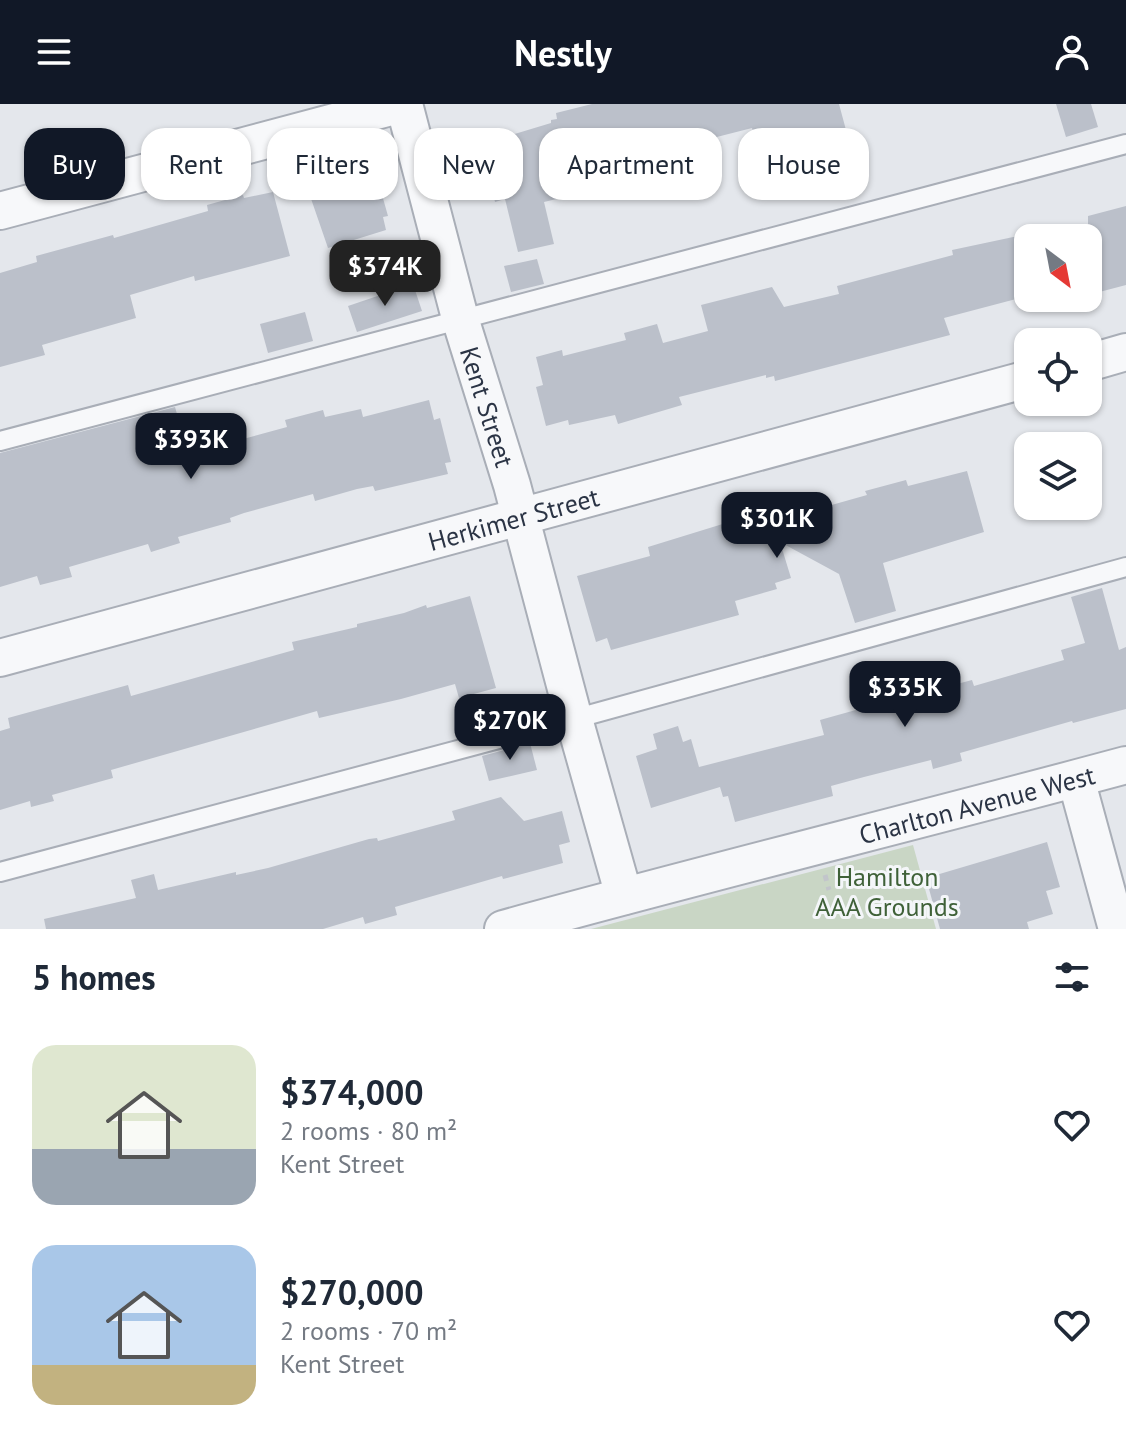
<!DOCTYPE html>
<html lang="en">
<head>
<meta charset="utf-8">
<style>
  body { margin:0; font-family:"PT Sans",sans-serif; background:#f2f2f3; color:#1f2937; height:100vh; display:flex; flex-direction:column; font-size:30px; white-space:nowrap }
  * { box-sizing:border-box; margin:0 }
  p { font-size:26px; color:#747a83 }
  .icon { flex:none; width:44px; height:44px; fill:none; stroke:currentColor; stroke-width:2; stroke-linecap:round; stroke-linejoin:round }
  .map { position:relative; height:825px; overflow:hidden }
  .side { display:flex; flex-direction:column; background:#fff; flex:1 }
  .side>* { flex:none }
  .top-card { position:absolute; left:24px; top:24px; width:1078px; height:72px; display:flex; gap:16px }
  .needle { width:52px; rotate:148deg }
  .controls { position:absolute; left:1014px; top:120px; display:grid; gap:16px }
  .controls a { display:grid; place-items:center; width:88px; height:88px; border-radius:16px; background:#fff; box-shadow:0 2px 6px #0004; font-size:40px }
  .price { position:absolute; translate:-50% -68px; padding:0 18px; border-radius:16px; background:#111827; color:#fff; font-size:26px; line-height:52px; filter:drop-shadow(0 2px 4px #0008) }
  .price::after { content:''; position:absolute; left:50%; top:48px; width:24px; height:18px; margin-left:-12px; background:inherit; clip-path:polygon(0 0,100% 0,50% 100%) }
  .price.active { background:#222; color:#fff }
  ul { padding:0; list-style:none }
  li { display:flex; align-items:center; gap:24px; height:200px; padding:0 32px }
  li span { display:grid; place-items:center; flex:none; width:224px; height:160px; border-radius:24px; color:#555 }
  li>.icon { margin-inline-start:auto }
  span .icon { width:96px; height:96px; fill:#fffc; stroke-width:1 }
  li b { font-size:34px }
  h2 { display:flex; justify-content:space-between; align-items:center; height:96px; padding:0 32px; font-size:34px }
  .chip { padding:0 28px; border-radius:24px; background:#fff; box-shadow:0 2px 6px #0004; font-size:28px; line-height:72px }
  .chip.active { background:#111827; color:#fff }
  header { display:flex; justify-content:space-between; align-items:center; height:104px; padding:0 32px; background:#111827; color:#fff; font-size:36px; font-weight:700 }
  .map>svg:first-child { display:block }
  .green { fill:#c9d6c5 }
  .building { fill:#bbc0ca }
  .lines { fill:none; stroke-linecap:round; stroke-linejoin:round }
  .lane-casing { stroke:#a9aeb7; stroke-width:22 }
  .street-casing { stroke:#a9aeb7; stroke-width:40 }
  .path { stroke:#c2c5cb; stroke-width:5; stroke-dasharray:6 6; stroke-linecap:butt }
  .lane { stroke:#f7f8fa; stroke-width:18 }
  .street { stroke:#f7f8fa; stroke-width:36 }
  .labels { text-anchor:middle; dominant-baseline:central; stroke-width:6; stroke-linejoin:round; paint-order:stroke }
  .street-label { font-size:26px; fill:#2b3445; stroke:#f4f6f9 }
  .park-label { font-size:26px; fill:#3f6138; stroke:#f4f6f9 }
</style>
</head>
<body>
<header><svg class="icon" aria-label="menu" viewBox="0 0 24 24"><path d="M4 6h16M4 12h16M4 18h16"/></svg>Nestly<svg class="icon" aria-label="person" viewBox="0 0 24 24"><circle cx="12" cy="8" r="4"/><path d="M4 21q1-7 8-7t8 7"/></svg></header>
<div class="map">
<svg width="1126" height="825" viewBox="0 0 1126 825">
  <rect width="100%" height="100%" fill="#e4e7ec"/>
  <path class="green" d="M913,741L936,825H591Z"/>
  <g class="building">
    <path d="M592,0H839L846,26L759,49L752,24L705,36L707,45L608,73L610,82L544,98L554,140L518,148L505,95L495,98L481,40L551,19V16L557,15L556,9Z"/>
    <path d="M1056,0H1091L1098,23L1066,33Z"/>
    <path d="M375,66L388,112L383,113L386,126L328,144L308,86Z"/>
    <path d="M273,88L290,152L195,177L194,172L130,191L136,214L42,241L45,251L0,263V169L37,158L36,152L113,131L114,134L208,107L207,101L243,91L244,94Z"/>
    <path d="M1126,102V181L1088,191V112Z"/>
    <path d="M1028,130V192L944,214L950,231L775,277L774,272L766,274V271L679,293L682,301L618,320L615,311L569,321L568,316L546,322L536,283L543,281L536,253L562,246L563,252L626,236L624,229L657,220L663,239L708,227L701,201L772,183L784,203L839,190L837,182L953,151L952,146Z"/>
    <path d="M537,155L544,180L511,188L504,162Z"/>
    <path d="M413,180L422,207L357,228L348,202Z"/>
    <path d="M305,208L313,237L268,249L260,220Z"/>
    <path d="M429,296L434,316L440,314L451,358L445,359L448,370L375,387L373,382L357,385L315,397L313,390L244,409L230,414L231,418L178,433L180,439L151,448L148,440L69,463L72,473L40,481L37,472L0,483V349L175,303L187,345L198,342L200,347L287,323L285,316L323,306L325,313L361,305L363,313Z"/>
    <path d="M967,367L984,428L883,459L896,507L855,519L839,470L780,438L791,474L775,479L777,485L735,497L739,511L611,546L607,534L596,538L577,472L650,452L648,443L771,405L779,431L832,415L828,402L867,391L865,387L906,376L908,382Z"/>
    <path d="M1102,484L1119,546L1126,543V605L1073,619L1072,617L960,649L962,657L933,665L931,656L864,673L831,682L833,692L735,718L728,692L723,693L720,683L651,704L636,652L657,645L653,630L678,622L683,638L691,635L699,663L824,631L820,616L913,590V587L941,579L942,584L972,576L974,582L1064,556L1061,546L1085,539L1071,493Z"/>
    <path d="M470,492L496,584L459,594L455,580L401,595L319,614L317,607L111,666L113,674L52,691L54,697L31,703L30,697L0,706V627L10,624L8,614L128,581L131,592L294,546L292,538L357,523V520L404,509L426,501L427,504Z"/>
    <path d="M530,639L537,666L489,677L482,652Z"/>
    <path d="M501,693L524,717L562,707L570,738L559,741L563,759L503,775L502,772L395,803L397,811L365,820L363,813L323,825H46L44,815L136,794L131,776L154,770L158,786L236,768V771L268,764L369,735L377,734L378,737L455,716L452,707Z"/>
    <path d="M1047,738L1060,783L1046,787L1053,810L1027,818L1029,825H940L926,774Z"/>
  </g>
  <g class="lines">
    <defs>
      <g id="lane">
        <path d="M0,337L1126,40"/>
        <path d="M0,768L574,615L1126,463"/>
      </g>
      <g id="street">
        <path id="s1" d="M404,0L460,214L512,381L574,615L624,792"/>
        <path d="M0,107L402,0"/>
        <path d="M1088,259L1126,248"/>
        <path id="s2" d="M0,554L1028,275"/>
        <path d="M1076,675L1117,825"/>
        <path id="s3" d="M503,825C710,768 918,717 1126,661"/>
      </g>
    </defs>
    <use href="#lane" class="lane-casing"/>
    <use href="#street" class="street-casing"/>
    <path class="path" d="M825,771L829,786"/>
    <use href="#lane" class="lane"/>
    <use href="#street" class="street"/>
  </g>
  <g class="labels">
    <g class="street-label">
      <text stroke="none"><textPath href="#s1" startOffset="314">Kent Street</textPath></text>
      <text stroke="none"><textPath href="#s2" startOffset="532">Herkimer Street</textPath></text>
      <text stroke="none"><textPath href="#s3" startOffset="490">Charlton Avenue West</textPath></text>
    </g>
    <g class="park-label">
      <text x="887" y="772">Hamilton<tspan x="887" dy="30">AAA Grounds</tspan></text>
    </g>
  </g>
</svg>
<div class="controls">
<a><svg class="needle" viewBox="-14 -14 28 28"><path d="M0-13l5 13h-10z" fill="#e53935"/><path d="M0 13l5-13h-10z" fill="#747a83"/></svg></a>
<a><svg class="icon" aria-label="locate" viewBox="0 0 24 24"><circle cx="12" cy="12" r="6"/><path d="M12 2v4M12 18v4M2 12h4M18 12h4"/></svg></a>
<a><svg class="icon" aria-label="layers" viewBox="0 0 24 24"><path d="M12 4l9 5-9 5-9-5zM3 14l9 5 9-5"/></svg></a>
</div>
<b class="price active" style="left:385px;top:204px">$374K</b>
<b class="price" style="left:191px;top:377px">$393K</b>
<b class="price" style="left:777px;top:456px">$301K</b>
<b class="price" style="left:905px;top:625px">$335K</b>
<b class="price" style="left:510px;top:658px">$270K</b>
<div class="top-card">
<a class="chip active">Buy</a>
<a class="chip">Rent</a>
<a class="chip">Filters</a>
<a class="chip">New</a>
<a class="chip">Apartment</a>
<a class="chip">House</a>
</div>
</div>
<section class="side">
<h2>5 homes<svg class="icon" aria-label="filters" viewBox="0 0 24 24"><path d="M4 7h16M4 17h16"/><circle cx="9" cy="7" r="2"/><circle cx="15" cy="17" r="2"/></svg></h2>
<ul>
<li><span style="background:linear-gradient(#dfe7d0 65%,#9aa5b1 0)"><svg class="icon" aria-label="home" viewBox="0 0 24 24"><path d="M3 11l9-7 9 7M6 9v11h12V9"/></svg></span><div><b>$374,000</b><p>2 rooms · 80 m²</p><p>Kent Street</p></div><svg class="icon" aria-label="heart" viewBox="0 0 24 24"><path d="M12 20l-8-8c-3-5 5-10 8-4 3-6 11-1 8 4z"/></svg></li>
<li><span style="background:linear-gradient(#a9c7e8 75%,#c2b280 0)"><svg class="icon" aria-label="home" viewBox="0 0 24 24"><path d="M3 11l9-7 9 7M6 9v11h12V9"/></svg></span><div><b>$270,000</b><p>2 rooms · 70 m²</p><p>Kent Street</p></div><svg class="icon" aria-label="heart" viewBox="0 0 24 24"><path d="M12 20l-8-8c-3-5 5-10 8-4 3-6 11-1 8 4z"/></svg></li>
</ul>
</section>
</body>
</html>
